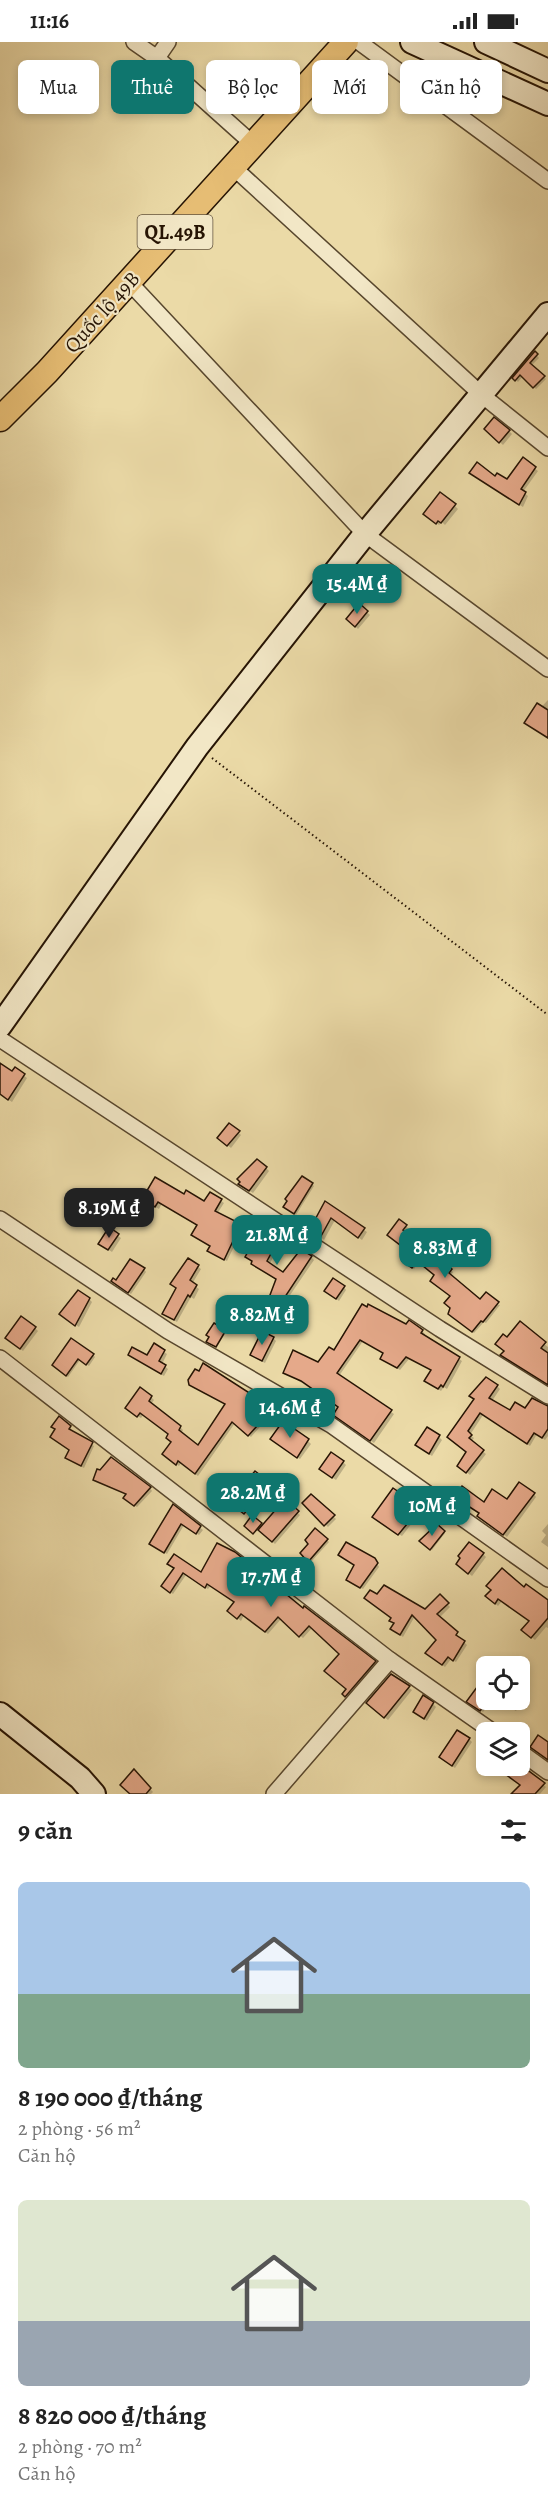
<!DOCTYPE html>
<html lang="vi">
<head>
<meta charset="utf-8">
<style>
  body { margin:0; font-family:Alegreya,serif; background:#f2f2f2; color:#222; height:100vh; display:flex; flex-direction:column; font-size:22px; white-space:nowrap }
  * { box-sizing:border-box; margin:0 }
  p { font-size:20px; color:#767676 }
  .icon { flex:none; width:33px; height:33px; fill:none; stroke:currentColor; stroke-width:2; stroke-linecap:round; stroke-linejoin:round }
  .map { position:relative; height:1752px; overflow:hidden }
  .details { display:flex; flex-direction:column; background:#fff; flex:1 }
  .details>* { flex:none }
  .banner { position:absolute; left:18px; top:18px; width:513px; height:54px; display:flex; gap:12px }
  .tools { position:absolute; left:476px; top:1614px; display:grid; gap:12px }
  .tools a { display:grid; place-items:center; width:54px; height:54px; border-radius:9px; background:#fff; box-shadow:0 3px 9px #0003; font-size:30px }
  .price { position:absolute; translate:-50% -51px; padding:0 14px; border-radius:12px; background:#0f766e; color:#fff; font-size:20px; line-height:39px; filter:drop-shadow(0 2px 3px #0008) }
  .price::after { content:''; position:absolute; left:50%; top:36px; width:18px; height:14px; margin-left:-9px; background:inherit; clip-path:polygon(0 0,100% 0,50% 100%) }
  .price.current { background:#222; color:#fff }
  ul { padding:0; list-style:none }
  li { display:grid; align-content:center; gap:12px; height:318px; padding:0 18px }
  li span { display:grid; place-items:center; height:186px; border-radius:9px; color:#555 }
  li>.icon { margin-inline-start:auto }
  span .icon { width:108px; height:108px; fill:#fffc; stroke-width:1 }
  li b { font-size:26px }
  h2 { display:flex; justify-content:space-between; align-items:center; height:72px; padding:0 18px; font-size:26px }
  .chip { padding:0 21px; border-radius:9px; background:#fff; box-shadow:0 3px 9px #0003; font-size:21px; line-height:54px }
  .chip.current { background:#0f766e; color:#fff }
  .status { display:flex; justify-content:space-between; align-items:center; height:42px; padding:0 30px; background:#fff; direction:ltr }
  .status svg { height:16px; fill:currentColor }
  .map>svg:first-child { display:block }
  .shadow { fill:#0003 }
  .building { fill:#e5a98a; stroke:#261404; stroke-width:1.5 }
  .lines { fill:none; stroke-linecap:round; stroke-linejoin:round }
  .street-casing { stroke:#57462d; stroke-width:18 }
  .secondary-casing { stroke:#261404; stroke-width:26 }
  .primary-casing { stroke:#261404; stroke-width:27 }
  .path { stroke:#261404; stroke-width:2; stroke-dasharray:1.5 3; stroke-linecap:butt }
  .street { stroke:#f2e7c6; stroke-width:15 }
  .secondary { stroke:#f2e7c6; stroke-width:22 }
  .primary { stroke:#e6bd74; stroke-width:24 }
  .labels { text-anchor:middle; dominant-baseline:central; stroke-width:4.5; stroke-linejoin:round; paint-order:stroke }
  .shield { fill:#f2e7c6; stroke:#63533e; stroke-width:1.5 }
  .shield-label { font-size:20px; font-weight:bold; fill:#261404 }
  .street-label { font-size:21px; fill:#261404; stroke:#f2e7c6 }
</style>
</head>
<body>
<div class="status"><b>11:16</b><svg viewBox="0 0 49 12"><path d="M0 12V9h3v3zM5 12V6h3v6zM10 12V3h3v9zM15 12V0h3v12zM26 1h20v11H26zM47 4h2v5h-2z"/></svg></div>
<div class="map">
<svg width="548" height="1752" viewBox="0 0 548 1752">
  <rect width="100%" height="100%" fill="#ebdaa7"/>
  <filter id="stains"><feTurbulence type="fractalNoise" baseFrequency=".00333" numOctaves="4"/><feColorMatrix values="0 0 0 0 .2 0 0 0 0 .09 0 0 0 0 .02 0 0 0 .5 -.17"/></filter>
  <radialGradient id="worn" r=".72"><stop offset=".6" stop-color="#630" stop-opacity="0"/><stop offset="1" stop-color="#630" stop-opacity=".3"/></radialGradient>
  <g class="shadow">
    <path d="M535,311L539,316L531,324L546,337L536,347L523,334L518,340L514,336Z"/>
    <path d="M486,387L509,389L512,392L503,403Z"/>
    <path d="M523,417L538,429L523,450L528,454L523,465L473,433L507,439Z"/>
    <path d="M455,464L458,467L445,483L442,480L439,483L428,474Z"/>
    <path d="M359,563L370,573L358,587L348,577Z"/>
    <path d="M548,658V697L526,681Z"/>
    <path d="M15,1027L27,1036L12,1060L3,1054L0,1028L13,1031Z"/>
    <path d="M230,1083L241,1093L231,1106L219,1096Z"/>
    <path d="M266,1126L269,1129L253,1151L243,1145Z"/>
    <path d="M302,1136L314,1144L296,1173L287,1166Z"/>
    <path d="M184,1154L205,1161L221,1159L224,1161L217,1172L243,1186L227,1219L209,1209L211,1204L199,1184L162,1161L159,1167L147,1160Z"/>
    <path d="M325,1161L367,1190L362,1198L335,1178L324,1198L311,1186Z"/>
    <path d="M399,1179L408,1186L404,1191L433,1211L440,1202L455,1214L447,1225L453,1230L450,1234L480,1259L500,1263L486,1281L484,1280L474,1291L452,1274V1254L436,1233L419,1220L414,1227L406,1221L410,1210Z"/>
    <path d="M109,1188L121,1196L112,1210L103,1204Z"/>
    <path d="M274,1199L277,1202L272,1209L275,1212L269,1223L284,1232L311,1215L314,1218L284,1262L275,1256L277,1238L255,1225L247,1215Z"/>
    <path d="M188,1218L201,1227L192,1242L199,1247L194,1257L191,1255L177,1280L164,1272Z"/>
    <path d="M144,1227L146,1230L131,1252L115,1242Z"/>
    <path d="M344,1245L346,1248L339,1259L327,1250Z"/>
    <path d="M89,1257L92,1260L79,1285L64,1275Z"/>
    <path d="M363,1264L422,1289L425,1292L424,1294L462,1319L447,1347L444,1345L441,1349L429,1341L432,1328L409,1317L400,1328L384,1319L381,1317L384,1312L363,1299L339,1334L394,1372L374,1401L337,1375L339,1365L285,1330L319,1322L334,1310Z"/>
    <path d="M215,1283L226,1290L217,1305L209,1301Z"/>
    <path d="M35,1286L38,1289L23,1309L10,1299Z"/>
    <path d="M273,1296L276,1299L265,1321L255,1316Z"/>
    <path d="M507,1297L544,1302L548,1305V1343L505,1309Z"/>
    <path d="M154,1304L167,1312L162,1322L168,1327L164,1334L129,1313L148,1315Z"/>
    <path d="M93,1313L95,1315L89,1324L80,1318L68,1335L54,1323Z"/>
    <path d="M497,1344L500,1347L492,1359L510,1371L525,1368L548,1371V1394L545,1398L537,1392L530,1404L483,1373L470,1393L474,1396L471,1400L486,1412L470,1433L459,1424L468,1410L452,1398Z"/>
    <path d="M194,1345L250,1353L253,1356L249,1362L266,1378L251,1395L235,1381L198,1434L181,1421L179,1424L166,1415L173,1400L170,1393L144,1372L141,1376L130,1369L151,1355L154,1358L151,1362L180,1385L183,1388L181,1391L198,1405L226,1363Z"/>
    <path d="M70,1385L71,1390L94,1404L84,1426L69,1418L67,1416L71,1408L54,1398Z"/>
    <path d="M439,1395L442,1398L432,1414L420,1406Z"/>
    <path d="M308,1399L311,1402L300,1417L275,1400Z"/>
    <path d="M343,1420L346,1423L336,1438L324,1430Z"/>
    <path d="M95,1437L150,1446L152,1449L137,1465L128,1459L127,1453Z"/>
    <path d="M268,1441L270,1444L248,1473L235,1463L239,1452L228,1445Z"/>
    <path d="M534,1452L536,1455L507,1495L482,1477L484,1462Z"/>
    <path d="M311,1454L336,1477L328,1485L304,1461Z"/>
    <path d="M411,1458L422,1468L402,1494L376,1478Z"/>
    <path d="M285,1460L300,1473L275,1502L259,1487L254,1491L246,1484L253,1475L263,1485Z"/>
    <path d="M174,1465L203,1488L199,1493L184,1483L167,1512L154,1504Z"/>
    <path d="M548,1482V1505L541,1500L546,1493L542,1489Z"/>
    <path d="M437,1484L445,1491L432,1508L421,1499Z"/>
    <path d="M315,1488L329,1500L311,1520L302,1511L310,1502Z"/>
    <path d="M483,1512L486,1515L472,1534L461,1525Z"/>
    <path d="M377,1521L379,1525L363,1547L350,1540Z"/>
    <path d="M175,1526L202,1532L303,1568L305,1566L377,1623L349,1656L344,1651L347,1647L341,1612L312,1586L303,1596L281,1577L268,1592L244,1573L241,1579L229,1569L235,1561L211,1543L208,1547L186,1533L173,1552L165,1546Z"/>
    <path d="M524,1547L548,1557V1586L546,1585L535,1598L523,1588L530,1579L502,1559L498,1564L487,1554Z"/>
    <path d="M440,1554L450,1565L439,1576L467,1603L456,1620L451,1617L445,1625L430,1613L438,1598L415,1574L403,1595L392,1587L395,1582L391,1579L393,1576L377,1555L425,1569Z"/>
    <path d="M391,1634L412,1648L388,1678L371,1664Z"/>
    <path d="M486,1642V1658H492L483,1670L471,1662Z"/>
    <path d="M519,1648L525,1653L516,1669L496,1658H519Z"/>
    <path d="M433,1662L436,1665L427,1679L415,1670Z"/>
    <path d="M469,1697L472,1700L455,1726L444,1718Z"/>
    <path d="M519,1723L546,1745L540,1752H519L522,1743L500,1726L502,1724L516,1725Z"/>
    <path d="M134,1730L153,1750L151,1752H132Z"/>
  </g>
  <g class="building">
    <path d="M535,309L538,312L530,321L545,334L533,346L520,333L515,339L512,336Z"/>
    <path d="M494,375L510,388L499,401L484,387Z"/>
    <path d="M523,415L536,425L521,447L526,450L519,463L469,431L477,420L495,434L497,431L507,437Z"/>
    <path d="M440,450L456,462L441,481L438,479L436,482L423,472Z"/>
    <path d="M359,561L368,569L355,585L346,577Z"/>
    <path d="M537,661L548,668V696L524,681Z"/>
    <path d="M0,1021L12,1029L15,1025L25,1032L8,1058L0,1052Z"/>
    <path d="M229,1081L240,1089L227,1104L217,1096Z"/>
    <path d="M257,1117L267,1125L249,1149L238,1142L240,1140L237,1137Z"/>
    <path d="M302,1134L313,1141L294,1172L283,1165L287,1159L285,1157Z"/>
    <path d="M155,1135L184,1152L186,1148L204,1159L210,1150L222,1157L215,1169L241,1182L224,1218L207,1209L210,1204L191,1193L197,1183L158,1160L155,1165L142,1157Z"/>
    <path d="M325,1159L365,1186L358,1196L331,1176L320,1196L313,1191L314,1189L310,1187Z"/>
    <path d="M399,1177L407,1183L403,1188L432,1209L439,1200L454,1211L446,1222L452,1227L449,1231L480,1257L486,1250L499,1260L483,1280L481,1279L472,1290L448,1272L450,1266L444,1261L450,1254L430,1239L434,1233L417,1219L412,1226L402,1219L409,1210L387,1193Z"/>
    <path d="M109,1185L119,1192L108,1208L98,1202Z"/>
    <path d="M260,1189L275,1198L270,1206L273,1208L267,1219L283,1230L301,1207L312,1214L281,1261L270,1253L276,1237L251,1222L252,1219L245,1215Z"/>
    <path d="M188,1216L199,1223L190,1238L197,1243L190,1255L188,1253L174,1278L162,1272L176,1246L170,1242Z"/>
    <path d="M130,1217L145,1226L128,1251L111,1239L113,1236L116,1238Z"/>
    <path d="M333,1236L345,1244L336,1257L324,1249Z"/>
    <path d="M78,1248L90,1256L75,1284L59,1272Z"/>
    <path d="M362,1262L367,1265L368,1262L406,1282L409,1278L423,1288L421,1291L460,1315L443,1345L441,1343L438,1347L424,1339L431,1328L406,1315L397,1326L380,1317L383,1311L360,1298L337,1331L392,1368L370,1399L333,1373L338,1365L301,1339L283,1331L293,1308L318,1320L329,1305L334,1308Z"/>
    <path d="M21,1274L36,1285L20,1307L5,1296Z"/>
    <path d="M520,1279L546,1300L541,1306L548,1311V1343L500,1313L504,1309L495,1302L503,1292L507,1295Z"/>
    <path d="M214,1281L226,1288L216,1305L206,1300L209,1295L206,1293Z"/>
    <path d="M262,1289L274,1295L262,1319L250,1313Z"/>
    <path d="M71,1296L94,1312L86,1323L78,1317L66,1334L52,1323Z"/>
    <path d="M154,1301L165,1308L159,1319L166,1323L161,1332L128,1313L132,1305L147,1313Z"/>
    <path d="M203,1321L251,1352L247,1359L265,1375L248,1394L232,1380L195,1432L178,1419L176,1423L162,1412L171,1400L166,1396L168,1392L140,1371L137,1375L125,1366L140,1345L152,1354L149,1359L181,1384L179,1388L198,1403L225,1362L189,1343L188,1338L195,1327L199,1329Z"/>
    <path d="M486,1335L498,1343L489,1356L510,1368L515,1360L525,1366L532,1356L548,1364V1387L542,1396L534,1391L527,1402L480,1371L468,1389L472,1393L469,1396L484,1408L466,1431L457,1424L466,1410L447,1395L474,1357L469,1354Z"/>
    <path d="M59,1374L71,1384L69,1387L93,1400L81,1424L65,1416L69,1408L50,1395L55,1387L51,1385Z"/>
    <path d="M283,1379L309,1397L297,1416L270,1397Z"/>
    <path d="M427,1385L440,1393L429,1412L415,1403Z"/>
    <path d="M331,1410L344,1419L332,1436L319,1427Z"/>
    <path d="M111,1415L151,1445L134,1464L123,1456L126,1452L93,1438L97,1427L100,1428Z"/>
    <path d="M255,1429L269,1440L244,1472L230,1461L238,1451L223,1443L229,1432L245,1441Z"/>
    <path d="M519,1440L535,1451L503,1493L477,1474L479,1471L454,1455L462,1444L484,1460L492,1447L507,1457Z"/>
    <path d="M393,1446L421,1465L398,1493L372,1475Z"/>
    <path d="M311,1452L335,1473L324,1484L302,1461Z"/>
    <path d="M285,1457L299,1469L272,1500L258,1488Z"/>
    <path d="M173,1462L201,1484L196,1492L181,1482L164,1511L149,1502Z"/>
    <path d="M252,1473L262,1481L253,1492L244,1484Z"/>
    <path d="M437,1482L445,1489L430,1508L419,1499Z"/>
    <path d="M315,1486L328,1497L308,1520L300,1511L308,1502L305,1498Z"/>
    <path d="M346,1500L375,1516L378,1521L360,1546L346,1538L354,1523L338,1513Z"/>
    <path d="M469,1500L484,1511L468,1532L456,1522L460,1516L458,1514Z"/>
    <path d="M217,1501L235,1510L303,1566L304,1564L376,1619L345,1655L342,1652L346,1647L324,1629L339,1612L309,1584L299,1595L278,1575L265,1590L241,1572L237,1577L227,1569L234,1560L207,1542L205,1546L183,1531L170,1551L161,1544L174,1526L167,1522L174,1512L201,1530Z"/>
    <path d="M502,1526L524,1545L526,1542L548,1558V1576L531,1596L521,1588L529,1579L498,1557L495,1562L485,1554L491,1548L486,1544Z"/>
    <path d="M384,1543L425,1567L440,1552L449,1561L437,1572L458,1590L456,1593L465,1599L453,1619L448,1615L442,1623L425,1611L436,1598L412,1573L400,1593L390,1587L394,1581L389,1579L391,1576L364,1556L370,1548L377,1552Z"/>
    <path d="M391,1632L410,1644L384,1676L366,1661Z"/>
    <path d="M486,1633V1661L480,1669L466,1660Z"/>
    <path d="M423,1653L434,1660L424,1677L413,1670Z"/>
    <path d="M457,1688L470,1696L452,1724L439,1715Z"/>
    <path d="M538,1693L548,1700V1718L530,1705Z"/>
    <path d="M494,1724H522L545,1741L535,1752H511L520,1743Z"/>
    <path d="M134,1727L151,1746L146,1752H130L120,1743Z"/>
  </g>
  <g class="lines">
    <defs>
      <g id="street">
        <path d="M134,0L157,16L254,103"/>
        <path d="M359,0L548,139"/>
        <path d="M157,16L168,0"/>
        <path d="M233,125L483,354L548,406"/>
        <path d="M129,240L365,492L548,627"/>
        <path d="M0,997L440,1287L548,1354"/>
        <path d="M0,1177L168,1289L331,1383L548,1537"/>
        <path d="M0,1316L390,1618L493,1690"/>
        <path d="M519,1709L548,1730"/>
        <path d="M274,1752L390,1618"/>
      </g>
      <g id="secondary">
        <path d="M412,0L548,62"/>
        <path d="M486,0L548,29"/>
        <path d="M0,984L197,705L365,492L548,272"/>
        <path d="M0,1672L80,1736L94,1752"/>
      </g>
      <path id="primary" d="M0,377L47,330L346,0"/>
    </defs>
    <use href="#street" class="street-casing"/>
    <use href="#secondary" class="secondary-casing"/>
    <use href="#primary" class="primary-casing"/>
    <path class="path" d="M212,716L548,973"/>
    <use href="#street" class="street"/>
    <use href="#secondary" class="secondary"/>
    <use href="#primary" class="primary"/>
  </g>
  <g class="labels">
    <rect class="shield" x="137.5" y="173" width="75" height="34" rx="4.5"/>
    <g class="shield-label">
      <text x="175" y="190">QL.49B</text>
    </g>
    <g class="street-label">
      <text transform="translate(102 270) rotate(-48)">Quốc lộ 49B</text>
    </g>
  </g>
  <rect width="100%" height="100%" filter="url(#stains)"/>
  <rect width="100%" height="100%" fill="url(#worn)"/>
</svg>
<div class="tools">
<a><svg class="icon" aria-label="locate" viewBox="0 0 24 24"><circle cx="12" cy="12" r="6"/><path d="M12 2v4M12 18v4M2 12h4M18 12h4"/></svg></a>
<a><svg class="icon" aria-label="layers" viewBox="0 0 24 24"><path d="M12 4l9 5-9 5-9-5zM3 14l9 5 9-5"/></svg></a>
</div>
<b class="price" style="left:357px;top:573px">15.4M ₫</b>
<b class="price current" style="left:109px;top:1197px">8.19M ₫</b>
<b class="price" style="left:277px;top:1224px">21.8M ₫</b>
<b class="price" style="left:445px;top:1237px">8.83M ₫</b>
<b class="price" style="left:262px;top:1304px">8.82M ₫</b>
<b class="price" style="left:290px;top:1397px">14.6M ₫</b>
<b class="price" style="left:253px;top:1482px">28.2M ₫</b>
<b class="price" style="left:432px;top:1495px">10M ₫</b>
<b class="price" style="left:271px;top:1566px">17.7M ₫</b>
<div class="banner">
<a class="chip">Mua</a>
<a class="chip current">Thuê</a>
<a class="chip">Bộ lọc</a>
<a class="chip">Mới</a>
<a class="chip">Căn hộ</a>
</div>
</div>
<section class="details">
<h2>9 căn<svg class="icon" aria-label="filters" viewBox="0 0 24 24"><path d="M4 7h16M4 17h16"/><circle cx="9" cy="7" r="2"/><circle cx="15" cy="17" r="2"/></svg></h2>
<ul>
<li><span style="background:linear-gradient(#a9c7e8 60%,#7fa58c 0)"><svg class="icon" aria-label="home" viewBox="0 0 24 24"><path d="M3 11l9-7 9 7M6 9v11h12V9"/></svg></span><div><b>8 190 000 ₫/tháng</b><p>2 phòng · 56 m²</p><p>Căn hộ</p></div></li>
<li><span style="background:linear-gradient(#dfe7d0 65%,#9aa5b1 0)"><svg class="icon" aria-label="home" viewBox="0 0 24 24"><path d="M3 11l9-7 9 7M6 9v11h12V9"/></svg></span><div><b>8 820 000 ₫/tháng</b><p>2 phòng · 70 m²</p><p>Căn hộ</p></div></li>
</ul>
</section>
</body>
</html>
